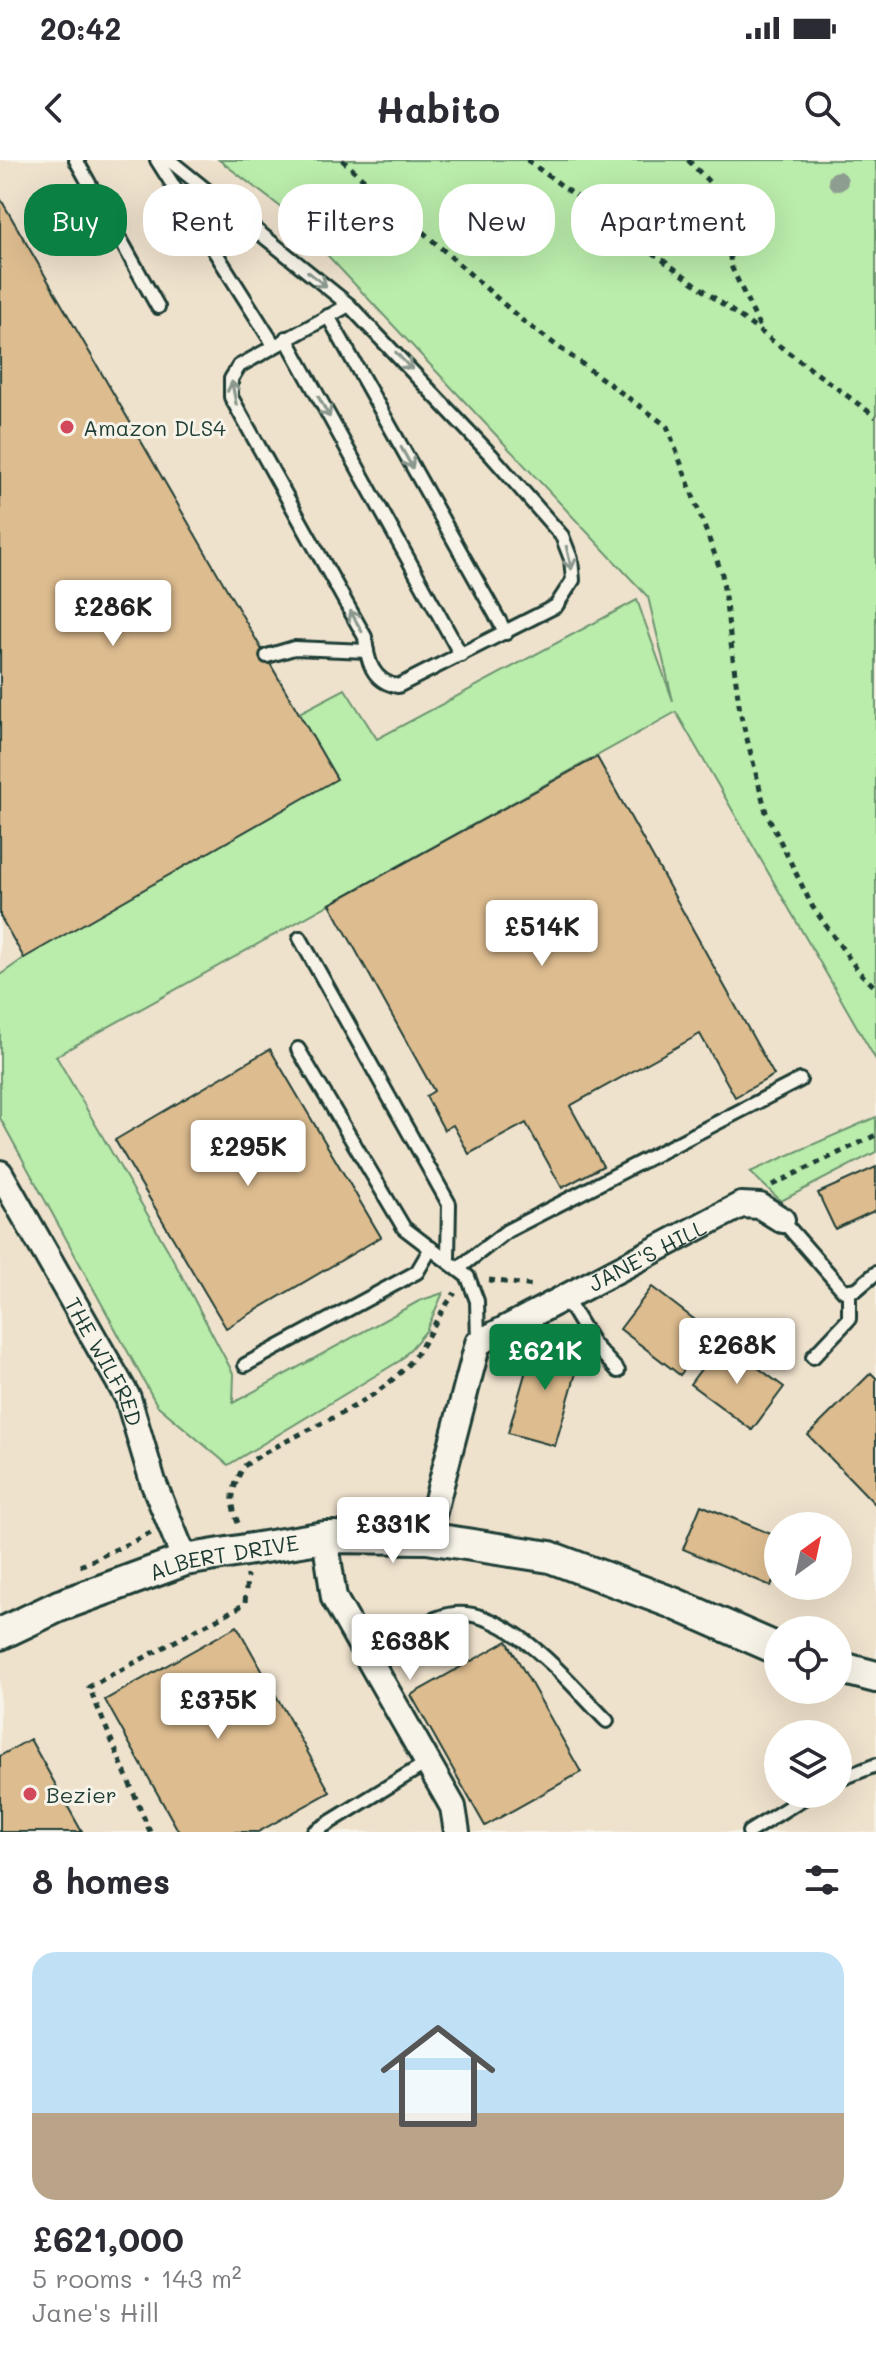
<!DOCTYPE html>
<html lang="en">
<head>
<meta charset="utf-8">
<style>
  body { margin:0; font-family:Mali,sans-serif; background:#f2f2f3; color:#2b2b33; height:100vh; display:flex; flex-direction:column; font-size:30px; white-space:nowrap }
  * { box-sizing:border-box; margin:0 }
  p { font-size:26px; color:#7c7c81 }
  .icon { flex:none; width:44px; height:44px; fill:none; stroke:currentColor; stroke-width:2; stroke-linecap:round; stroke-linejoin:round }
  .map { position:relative; height:1672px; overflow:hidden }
  .panel { display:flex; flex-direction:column; background:#fff; flex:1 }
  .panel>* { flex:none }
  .top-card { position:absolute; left:24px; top:24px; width:828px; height:72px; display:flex; gap:16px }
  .needle { width:52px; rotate:33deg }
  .tools { position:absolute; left:764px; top:1352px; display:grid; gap:16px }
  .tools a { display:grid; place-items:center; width:88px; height:88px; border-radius:50%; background:#fff; box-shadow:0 8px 32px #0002; font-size:40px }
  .price { position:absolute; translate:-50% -68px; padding:0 18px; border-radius:8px; background:#fff; color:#222; font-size:26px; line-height:52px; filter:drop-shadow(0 2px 4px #0008) }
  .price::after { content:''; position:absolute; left:50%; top:48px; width:24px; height:18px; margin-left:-12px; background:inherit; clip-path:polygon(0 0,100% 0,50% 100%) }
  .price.current { background:#0b8043; color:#fff }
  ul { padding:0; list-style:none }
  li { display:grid; align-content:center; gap:16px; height:424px; padding:0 32px }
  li+li { border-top:2px solid #e1e1e2 }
  li span { display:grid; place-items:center; height:248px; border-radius:24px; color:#555 }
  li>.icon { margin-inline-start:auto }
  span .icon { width:144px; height:144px; fill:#fffc; stroke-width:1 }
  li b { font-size:34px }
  h2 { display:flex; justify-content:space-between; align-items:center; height:96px; padding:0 32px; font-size:34px }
  .tag { padding:0 28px; border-radius:32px; background:#fff; box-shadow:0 8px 32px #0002; font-size:28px; line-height:72px }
  .tag.current { background:#0b8043; color:#fff }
  .status { display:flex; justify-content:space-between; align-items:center; height:56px; padding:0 40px; background:#fff; direction:ltr }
  .status svg { height:22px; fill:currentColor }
  header { display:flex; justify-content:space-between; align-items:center; height:104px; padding:0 32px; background:#fff; font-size:36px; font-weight:700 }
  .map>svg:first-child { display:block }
  .built { fill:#efe2cd; fill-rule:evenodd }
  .green { fill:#baecab; stroke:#6c9470; stroke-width:2 }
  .building { fill:#ddbc8f; stroke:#1f3d34; stroke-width:2 }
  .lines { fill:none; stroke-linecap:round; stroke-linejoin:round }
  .service-casing { stroke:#1f3d34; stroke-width:18 }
  .minor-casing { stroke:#1f3d34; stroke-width:30 }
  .tertiary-casing { stroke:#1f3d34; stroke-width:36 }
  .path { stroke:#1f3d34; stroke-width:5; stroke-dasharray:6 6; stroke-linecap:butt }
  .service { stroke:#f7f3e8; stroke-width:12 }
  .minor { stroke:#f7f3e8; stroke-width:24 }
  .tertiary { stroke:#f7f3e8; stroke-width:30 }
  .tree { fill:#8d9d8f }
  .oneway { stroke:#8b988e }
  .poi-dot { fill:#d1495b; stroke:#f7f3e8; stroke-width:3 }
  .labels { text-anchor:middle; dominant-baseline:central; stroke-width:6; stroke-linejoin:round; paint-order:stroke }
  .poi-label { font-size:22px; fill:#1f3d34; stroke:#f7f3e8; text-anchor:start }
  .street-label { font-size:22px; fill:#1f3d34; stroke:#f7f3e8 }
</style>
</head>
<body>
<div class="status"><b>20:42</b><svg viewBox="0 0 49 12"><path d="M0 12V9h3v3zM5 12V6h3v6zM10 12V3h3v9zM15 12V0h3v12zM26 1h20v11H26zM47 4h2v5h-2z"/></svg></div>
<header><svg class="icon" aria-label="back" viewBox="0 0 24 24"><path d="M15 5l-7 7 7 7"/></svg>Habito<svg class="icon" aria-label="search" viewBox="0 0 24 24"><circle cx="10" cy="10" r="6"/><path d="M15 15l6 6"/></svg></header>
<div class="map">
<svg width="876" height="1672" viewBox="0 0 876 1672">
  <rect width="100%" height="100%" fill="#f7f3e8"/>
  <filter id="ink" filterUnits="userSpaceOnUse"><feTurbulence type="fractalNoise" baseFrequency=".0125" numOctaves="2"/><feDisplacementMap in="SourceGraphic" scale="16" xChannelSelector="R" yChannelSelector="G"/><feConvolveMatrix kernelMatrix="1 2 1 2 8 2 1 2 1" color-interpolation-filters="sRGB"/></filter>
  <g filter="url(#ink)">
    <path class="built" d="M0,0H219L286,51L648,437L676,552L876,900V957L751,1012L782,1041L876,992V1672H0ZM778,1366H838V1426H778ZM778,1470H838V1530H778ZM778,1574H838V1634H778Z"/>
    <g class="green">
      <path d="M219,0H876V900L676,552L56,896L168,1090L234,1215L233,1243L419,1141L443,1133L426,1171L401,1200L228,1305L157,1245L0,958V815L24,798L299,553L345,529L377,579L637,440L673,541L648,437L286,51Z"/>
      <path d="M876,957V992L781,1041L750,1012Z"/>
    </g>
    <g class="building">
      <path d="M0,38L337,619L24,798L0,756Z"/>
      <path d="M597,597L774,915L735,937L700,874L570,946L603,1006L562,1028L526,963L469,994L453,965L444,970L426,936L434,931L330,744Z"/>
      <path d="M270,889L381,1077L226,1168L115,980Z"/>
      <path d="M876,1007V1050L835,1069L818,1033Z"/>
      <path d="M652,1127L712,1173L680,1215L620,1169Z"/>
      <path d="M535,1179L582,1192L555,1286L508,1273Z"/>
      <path d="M722,1181L784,1227L752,1270L690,1224Z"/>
      <path d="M871,1213L876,1218V1345L808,1275Z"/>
      <path d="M701,1345L778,1377V1410L771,1426L683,1389Z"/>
      <path d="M237,1466L330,1632L258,1672H179L105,1540Z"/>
      <path d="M507,1481L581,1612L485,1666L411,1535Z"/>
      <path d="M30,1579L82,1672H0V1596Z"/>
    </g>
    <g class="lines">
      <defs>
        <g id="service">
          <path d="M76,0L158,147"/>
          <path d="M157,0L274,185"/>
          <path d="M169,0L349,145L491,295L562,376L571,399L573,420L556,446L398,526C372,522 367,500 365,477L231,237V219L239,206L349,145"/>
          <path d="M328,156L506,473"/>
          <path d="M286,178L461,495"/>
          <path d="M267,496L294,488L367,491"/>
          <path d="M300,778L449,1044L448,1098"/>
          <path d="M298,889L404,1068L468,1117L477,1141L478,1183"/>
          <path d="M782,1060L844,1131L857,1129L876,1113"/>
          <path d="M459,1108L507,1071L800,920"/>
          <path d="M564,1136L593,1184L618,1211"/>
          <path d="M813,1197L849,1159V1131"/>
          <path d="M245,1205L417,1112L431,1088"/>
          <path d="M369,1499C391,1486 414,1467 438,1458C499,1433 569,1523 607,1561"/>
          <path d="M838,1620L876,1605"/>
          <path d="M314,1672L428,1602"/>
          <path d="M749,1672L810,1634"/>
        </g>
        <g id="minor">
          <path id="s1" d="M0,1013L128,1238L153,1322L185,1400"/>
          <path d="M325,1377L334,1438L453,1647L457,1672"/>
          <path id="s2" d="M427,1378L478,1183L741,1045L760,1046L782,1060"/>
        </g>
        <g id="tertiary">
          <path id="s3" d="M0,1474L59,1446L185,1400L325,1377L427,1378L550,1397L673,1443L778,1489"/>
          <path d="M838,1507L876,1517"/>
        </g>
      </defs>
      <use href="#service" class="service-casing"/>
      <use href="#minor" class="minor-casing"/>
      <use href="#tertiary" class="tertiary-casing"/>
      <g class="path">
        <path d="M342,0L523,161L667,266L722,414L740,552L766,652L812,746L859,812L876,828"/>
        <path d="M527,0L876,257"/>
        <path d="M688,0L712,25L725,48L731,106L763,174"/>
        <path d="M772,1025L876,975"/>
        <path d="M489,1120L535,1126"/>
        <path d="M238,1363C229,1341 232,1327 244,1306C293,1272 355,1255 399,1214C424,1191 434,1159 455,1133"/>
        <path d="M80,1406L151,1373"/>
        <path d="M150,1672L89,1527L245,1444L247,1415"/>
      </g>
      <use href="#service" class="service"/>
      <use href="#minor" class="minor"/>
      <use href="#tertiary" class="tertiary"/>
    </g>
    <circle class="tree" cx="838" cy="21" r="10"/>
    <defs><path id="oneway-shaft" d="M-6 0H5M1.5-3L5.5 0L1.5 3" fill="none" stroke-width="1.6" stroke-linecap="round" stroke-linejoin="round" transform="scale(2)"/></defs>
    <g class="oneway">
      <use href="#oneway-shaft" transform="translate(317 119) rotate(39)"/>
      <use href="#oneway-shaft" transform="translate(404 201) rotate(47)"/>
      <use href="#oneway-shaft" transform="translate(234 233) rotate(-101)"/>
      <use href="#oneway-shaft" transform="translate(324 247) rotate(61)"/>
      <use href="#oneway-shaft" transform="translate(407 298) rotate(61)"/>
      <use href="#oneway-shaft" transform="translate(569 398) rotate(77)"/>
      <use href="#oneway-shaft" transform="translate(356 461) rotate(-119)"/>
    </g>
  </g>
  <g class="poi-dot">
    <circle cx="67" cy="267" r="8"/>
    <circle cx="30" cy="1634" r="8"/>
  </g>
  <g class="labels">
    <g class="poi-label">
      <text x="83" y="267">Amazon DLS4</text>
      <text x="46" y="1634">Bezier</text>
    </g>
    <g class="street-label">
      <text stroke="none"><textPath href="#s2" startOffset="392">JANE'S HILL</textPath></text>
      <text stroke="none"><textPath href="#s1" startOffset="216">THE WILFRED</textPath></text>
      <text stroke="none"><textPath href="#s3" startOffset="238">ALBERT DRIVE</textPath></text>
    </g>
  </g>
</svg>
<div class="tools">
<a><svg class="needle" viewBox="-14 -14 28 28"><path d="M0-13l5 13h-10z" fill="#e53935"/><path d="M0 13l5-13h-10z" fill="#7c7c81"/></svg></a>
<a><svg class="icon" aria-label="locate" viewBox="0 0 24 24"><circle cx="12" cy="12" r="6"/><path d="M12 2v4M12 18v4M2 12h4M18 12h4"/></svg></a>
<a><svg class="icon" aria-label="layers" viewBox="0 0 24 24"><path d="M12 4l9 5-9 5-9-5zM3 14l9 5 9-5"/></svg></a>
</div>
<b class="price" style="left:113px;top:488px">£286K</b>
<b class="price" style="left:542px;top:808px">£514K</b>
<b class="price" style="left:248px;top:1028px">£295K</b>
<b class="price" style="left:737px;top:1226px">£268K</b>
<b class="price current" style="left:545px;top:1232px">£621K</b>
<b class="price" style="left:393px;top:1405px">£331K</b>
<b class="price" style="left:410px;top:1522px">£638K</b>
<b class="price" style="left:218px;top:1581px">£375K</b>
<div class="top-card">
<a class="tag current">Buy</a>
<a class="tag">Rent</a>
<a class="tag">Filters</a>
<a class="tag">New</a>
<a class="tag">Apartment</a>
</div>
</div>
<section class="panel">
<h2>8 homes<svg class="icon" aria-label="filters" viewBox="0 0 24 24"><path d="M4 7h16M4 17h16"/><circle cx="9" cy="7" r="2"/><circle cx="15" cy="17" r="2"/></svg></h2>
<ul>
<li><span style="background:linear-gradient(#bfe0f5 65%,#b9a48a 0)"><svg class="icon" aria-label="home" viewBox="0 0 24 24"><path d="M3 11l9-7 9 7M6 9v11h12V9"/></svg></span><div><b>£621,000</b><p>5 rooms · 143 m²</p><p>Jane's Hill</p></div></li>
</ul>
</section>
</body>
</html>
